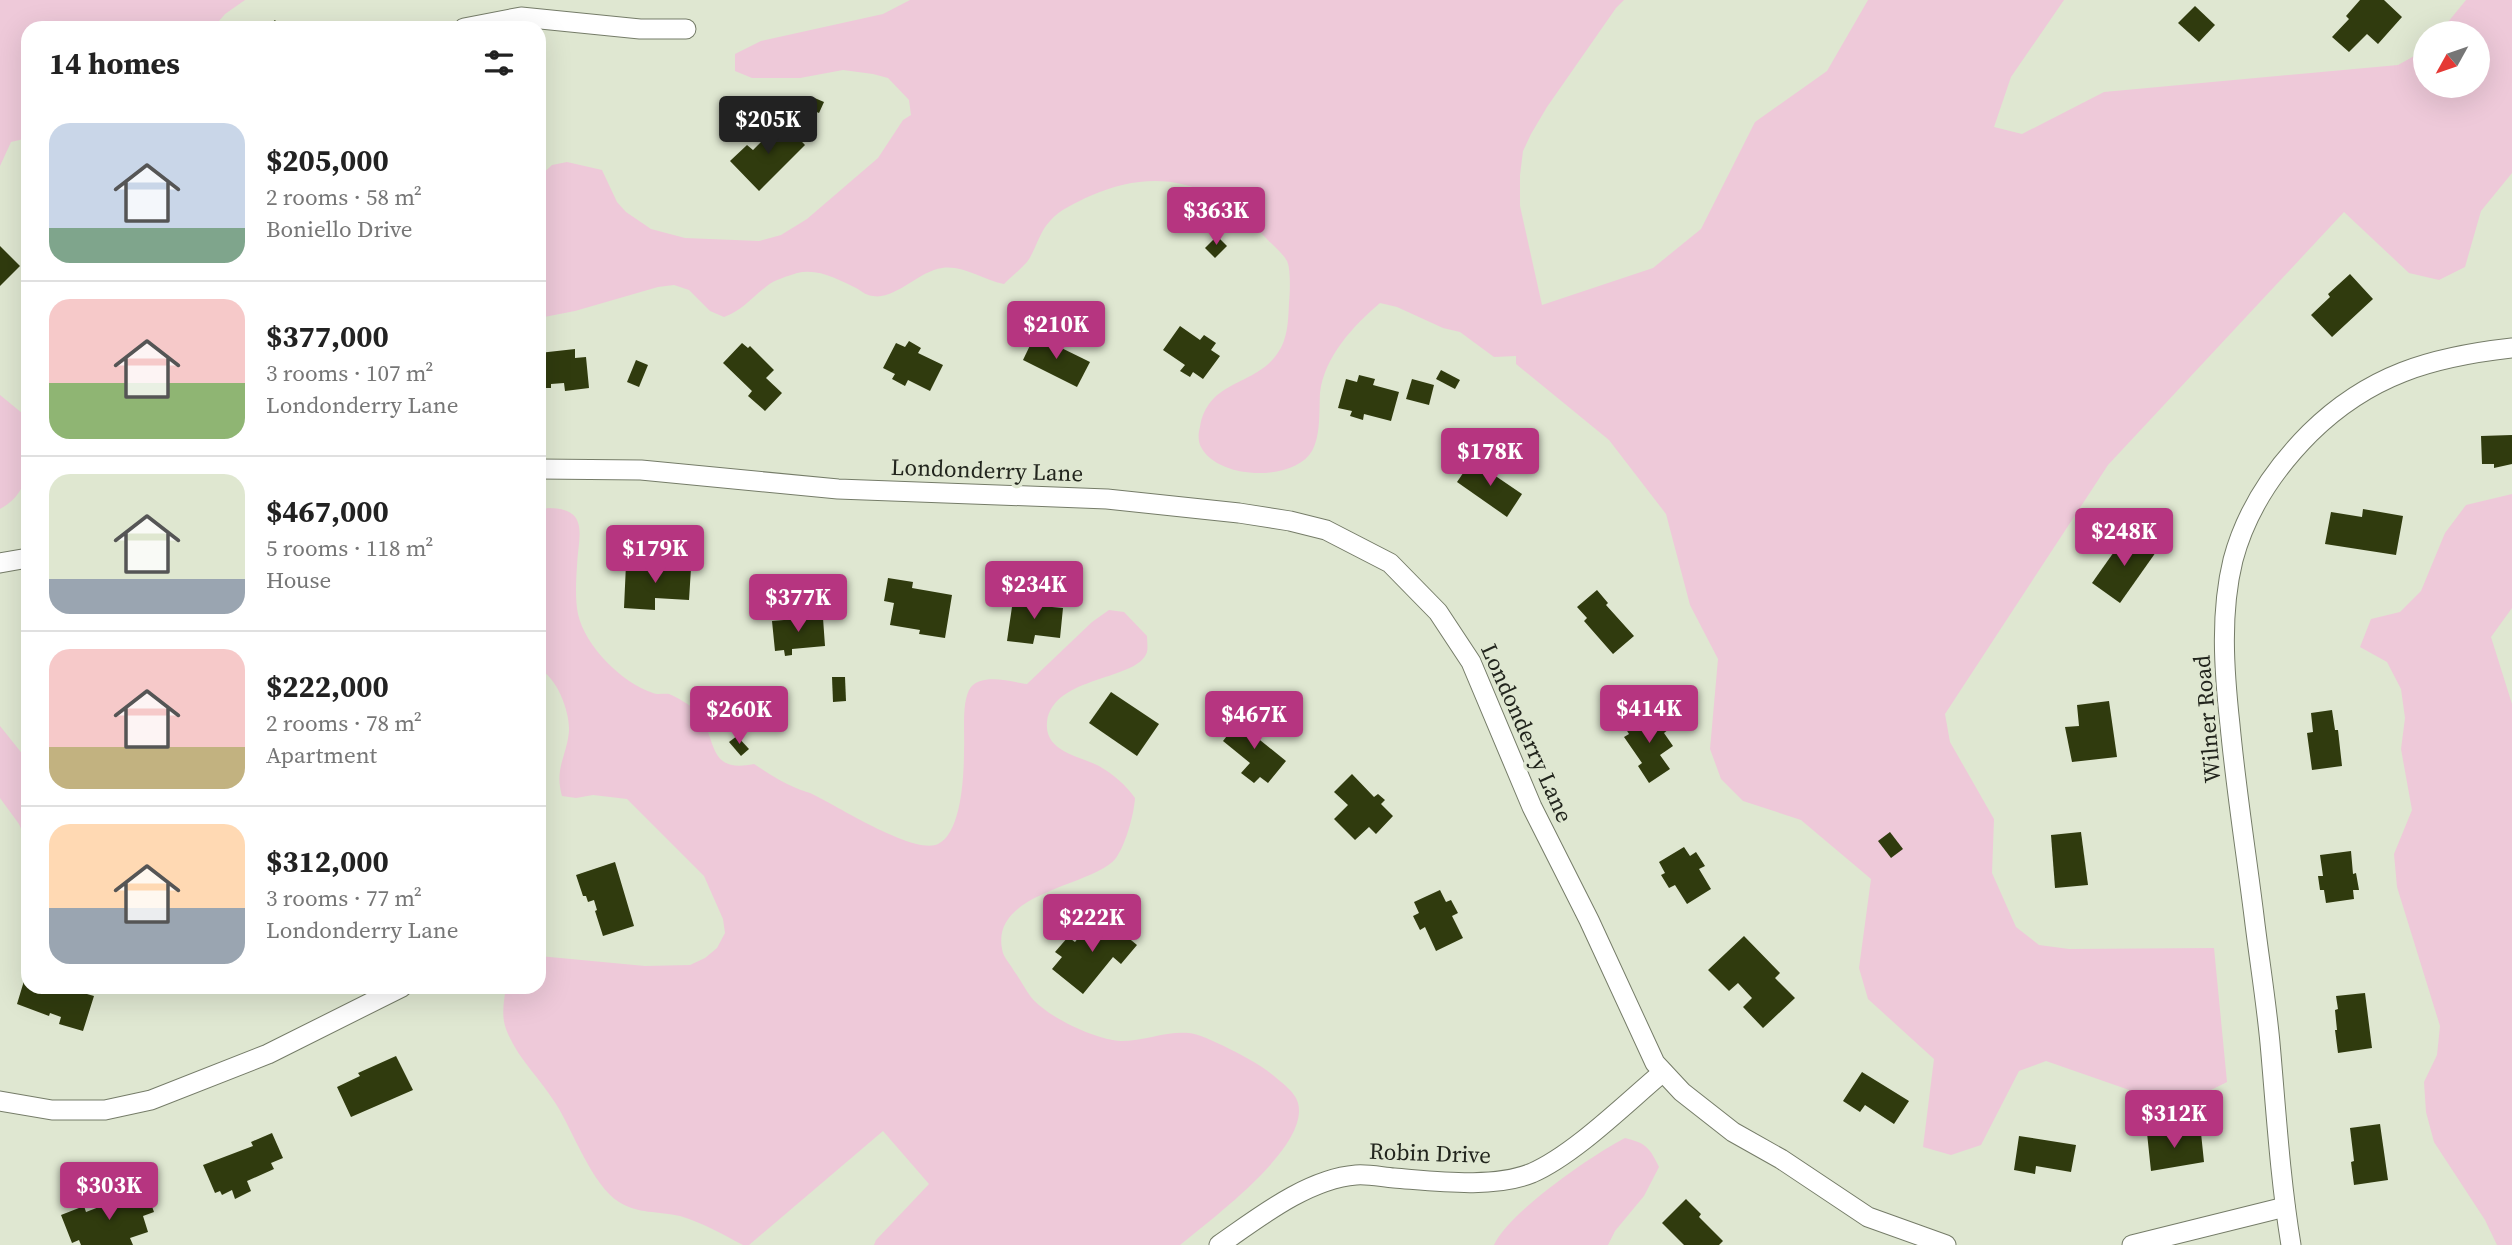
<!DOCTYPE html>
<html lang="en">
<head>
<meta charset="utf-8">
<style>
  body { margin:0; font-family:"Source Serif 4",serif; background:#f2f2f2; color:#222; height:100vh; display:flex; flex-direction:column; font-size:26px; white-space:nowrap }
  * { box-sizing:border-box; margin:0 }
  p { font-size:23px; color:#767676 }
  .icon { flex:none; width:38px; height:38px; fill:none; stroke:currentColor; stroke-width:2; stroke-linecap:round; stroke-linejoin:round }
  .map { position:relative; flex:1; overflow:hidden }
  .side { position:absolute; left:21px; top:21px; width:525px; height:973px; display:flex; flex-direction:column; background:#fff; border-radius:21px; box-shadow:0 7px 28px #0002 }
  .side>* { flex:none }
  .needle { width:46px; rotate:230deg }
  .buttons { position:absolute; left:2413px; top:21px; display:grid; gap:14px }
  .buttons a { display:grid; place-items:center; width:77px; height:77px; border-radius:50%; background:#fff; box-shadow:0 7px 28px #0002; font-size:35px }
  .price { position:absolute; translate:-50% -60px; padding:0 16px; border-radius:7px; background:#b63580; color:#fff; font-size:23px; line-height:46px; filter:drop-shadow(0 2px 4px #0008) }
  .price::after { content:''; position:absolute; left:50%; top:42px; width:21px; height:16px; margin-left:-10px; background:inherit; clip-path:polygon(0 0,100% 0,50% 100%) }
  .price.selected { background:#222; color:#fff }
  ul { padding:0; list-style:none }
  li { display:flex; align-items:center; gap:21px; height:175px; padding:0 28px }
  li+li { border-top:2px solid #e0e0e0 }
  li span { display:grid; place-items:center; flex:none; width:196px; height:140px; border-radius:21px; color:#555 }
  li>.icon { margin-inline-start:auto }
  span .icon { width:84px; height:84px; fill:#fffc; stroke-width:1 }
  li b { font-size:30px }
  h2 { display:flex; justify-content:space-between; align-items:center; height:84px; padding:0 28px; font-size:30px }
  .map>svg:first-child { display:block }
  .green { fill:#eec9d9 }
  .building { fill:#303b0e }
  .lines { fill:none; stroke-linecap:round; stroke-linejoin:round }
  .street-casing { stroke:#757c68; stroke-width:21 }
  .street { stroke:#fff; stroke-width:19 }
  .labels { text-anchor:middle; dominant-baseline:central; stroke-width:7; stroke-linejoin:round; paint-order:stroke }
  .street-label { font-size:23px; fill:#22251d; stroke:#dfe7d1 }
</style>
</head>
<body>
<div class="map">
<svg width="2512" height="1245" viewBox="0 0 2512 1245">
  <rect width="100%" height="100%" fill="#dfe7d1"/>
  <g class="green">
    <path d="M0,0H245L225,14L213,28H28V138L11,142L0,166Z"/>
    <path d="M910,0H1624L1616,8L1547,107L1531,134L1523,151L1520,175V206L1542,305L1653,268L1701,229L1755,122L1827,71L1868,0H2064L2011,77L1994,127L2022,134L2104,92L2398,65L2425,50L2426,86H2478V33H2439L2466,0H2512V173L2481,211L2465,267L2439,280L2409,273L2344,212L2108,465L1945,714L1950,742L1994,819L1992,873L2016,927L2039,945L2069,949L2214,948L2227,1082L2187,1102L2158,1100L2046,1061L2019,1071L1981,1145L1951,1155L1923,1147L1934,1059L1868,999L1859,968L1871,879L1801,820L1743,801L1721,779L1710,749L1718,659L1690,605L1666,514L1609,440L1516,364V356L1494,357L1460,332L1443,328L1397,307L1380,303C1354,325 1324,357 1320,393C1319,411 1321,435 1312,451C1295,481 1219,481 1201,447C1198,442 1198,433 1200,427C1208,381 1251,386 1274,358C1288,342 1288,323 1289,303C1290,294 1291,269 1287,261C1282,252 1269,242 1262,234C1212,182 1158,166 1090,196C1077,202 1059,210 1050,221C1039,232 1036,250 1027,262C1020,270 1011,277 1004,284C982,280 964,265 942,268C919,271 895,300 873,296C868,296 862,292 858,289C839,280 819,268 797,273C788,276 774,280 767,286C752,297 742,311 724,317L710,311L689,290L674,285L658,287L575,311L539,318V177L552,165L567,162L602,170L617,202L626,212L651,229L685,238L759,241L781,235L807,219L878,158L903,120L911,115L909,100L888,78L873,74L843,70L800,78H752L735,71V54L761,41L883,14Z"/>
    <path d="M0,395L28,418C28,452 36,490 0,509Z"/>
    <path d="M2512,494V608L2491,637L2512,704V1245H2497L2485,1220L2434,1142L2426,1112L2424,1082L2437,1055L2440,1026L2397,887L2394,854L2412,810L2401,749L2405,718L2401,689L2387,662L2360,647L2371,619L2400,612L2421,591L2445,533L2466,505Z"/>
    <path d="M548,508C591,508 578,537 577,566C576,580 575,600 578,614C585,646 622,683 653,693C658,695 664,693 669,694C676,697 691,705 696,711C719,736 704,774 754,764C768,773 781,782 796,788C802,791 810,792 816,796C839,807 914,855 938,844C962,833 964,773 964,750C965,734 961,700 971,687C983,673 1011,682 1027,684L1092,622L1109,610L1124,612L1147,636C1147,640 1148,648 1147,652C1138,681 1053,675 1047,722C1044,752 1080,756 1099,766C1113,774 1126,785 1135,798C1134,814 1126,844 1116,858C1094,887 986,891 1003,953C1005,959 1011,965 1014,971C1020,979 1025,989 1031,997C1047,1017 1096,1040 1121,1041C1144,1041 1166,1031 1189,1033C1204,1034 1257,1062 1269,1072C1278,1080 1295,1091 1298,1103C1310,1147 1211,1219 1180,1245H874L876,1240L929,1184L883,1131L749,1245H743C722,1234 703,1223 680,1216C659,1211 637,1214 619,1202C592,1185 573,1131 556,1104C540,1078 517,1058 506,1029C501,1015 504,1001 506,987H539V956L645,966L690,965L705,958L717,948L725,933L723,919L704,876L627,799L593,795L576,798L562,796C554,768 567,756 569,731C570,712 557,677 539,669V511Z"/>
    <path d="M0,726L28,761V845L19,824L0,798Z"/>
    <path d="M1625,1138C1646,1143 1650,1148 1659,1167L1644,1196L1615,1231L1608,1245H1494C1509,1212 1592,1155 1625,1138Z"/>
  </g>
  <g class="building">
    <path d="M2360,0H2384L2402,17L2378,44L2367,34L2349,52L2332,37L2349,19L2346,16Z"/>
    <path d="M2195,6L2215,25L2199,42L2178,23Z"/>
    <path d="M275,20L281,28H252L260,22L265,28Z"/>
    <path d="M810,96L824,102L819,113L805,107Z"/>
    <path d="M782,121L805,145L759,191L730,161L747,145L753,150Z"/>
    <path d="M1217,236L1227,246L1215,258L1205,248Z"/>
    <path d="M0,246L20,266L0,286Z"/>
    <path d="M2350,274L2373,299L2332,337L2311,315L2330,297L2328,294Z"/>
    <path d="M1180,326L1200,340L1204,335L1216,343L1211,350L1220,356L1203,379L1193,372L1190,377L1180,371L1185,365L1163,350Z"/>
    <path d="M1035,335L1090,362L1077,387L1023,360Z"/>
    <path d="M909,341L921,348L918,353L943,365L930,391L908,380L905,386L892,379L895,374L883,368L896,343L905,347Z"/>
    <path d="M742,343L748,348L750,346L774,370L766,378L782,393L765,411L748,396L752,391L723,363Z"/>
    <path d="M575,349V358L586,357L589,388L565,391L564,383L551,384V388H543L544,394L539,395V353Z"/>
    <path d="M636,360L648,365L639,387L627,382Z"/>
    <path d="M1441,370L1460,380L1455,389L1436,379Z"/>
    <path d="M1359,375L1375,379L1373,385L1399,392L1391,421L1364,414L1363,420L1350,416L1352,411L1338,408L1346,379L1357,382Z"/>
    <path d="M1412,379L1434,385L1429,405L1406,399Z"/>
    <path d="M2512,435V464L2494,468V464H2482L2481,436Z"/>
    <path d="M1472,460L1522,494L1507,517L1457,482Z"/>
    <path d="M2363,509L2403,516L2396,555L2325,544L2331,512L2362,517Z"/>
    <path d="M2128,532L2156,552L2120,603L2092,583Z"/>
    <path d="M626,564L691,568L689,600L655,598V610L624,608Z"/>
    <path d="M888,578L913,582L912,588L952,595L945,638L919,634L920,630L890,625L894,603L884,601Z"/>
    <path d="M1597,590L1608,603L1606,605L1634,636L1613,654L1584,621L1587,618L1577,607Z"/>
    <path d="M1025,597L1042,599L1041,606L1063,608L1060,638L1035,635L1033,644L1007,641L1013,600L1025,602Z"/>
    <path d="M798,614L799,620L823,618L825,646L792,649V655L785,656L784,650L775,651L772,621L784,620V615Z"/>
    <path d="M832,677H845L846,701L833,702Z"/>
    <path d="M1111,692L1159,724L1137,756L1089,723Z"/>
    <path d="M2109,701L2117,757L2072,762L2065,727L2079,726L2077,705Z"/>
    <path d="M2332,710L2335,730H2338L2342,766L2312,770L2307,733L2313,732L2311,713Z"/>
    <path d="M1645,712L1652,723L1661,717L1669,729L1664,733L1673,746L1660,755L1670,769L1649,783L1638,766L1642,763L1624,737L1629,734L1624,726Z"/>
    <path d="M1245,713L1262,727L1255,736L1286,761L1268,783L1260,777L1254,783L1241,773L1250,763L1223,741Z"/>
    <path d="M737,736L749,749L741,756L729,742Z"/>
    <path d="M1352,774L1374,797L1378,794L1385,800L1381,804L1393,816L1376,834L1369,827L1355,840L1334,819L1348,805L1334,792Z"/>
    <path d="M1890,832L1903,849L1891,858L1878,841Z"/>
    <path d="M2081,832L2088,885L2055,888L2051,835Z"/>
    <path d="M1684,847L1690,856L1696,852L1705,866L1699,869L1711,889L1687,904L1675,885L1669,888L1661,875L1665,873L1659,862Z"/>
    <path d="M2351,851L2353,874L2356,873L2359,890H2353L2354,899L2326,903L2324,890H2320L2318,876H2323L2320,855Z"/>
    <path d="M615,862L634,926L603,936L595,911L597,910L594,900L588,902L586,896H583L576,875Z"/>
    <path d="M1440,890L1446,902L1451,900L1458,913L1452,916L1463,938L1436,951L1425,927L1420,930L1413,916L1419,913L1414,902Z"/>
    <path d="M1095,917L1106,927L1109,922L1137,945L1121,964L1113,957L1083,994L1052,969L1062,957L1055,952L1068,937L1075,942Z"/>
    <path d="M1744,936L1780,973L1775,978L1795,998L1763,1028L1743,1007L1752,998L1738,983L1729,991L1708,970Z"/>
    <path d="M27,971L28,987H72L73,990L94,996L83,1031L59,1024L61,1017L50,1013L49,1016L17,1004Z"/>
    <path d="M2365,993L2372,1048L2338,1053L2335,1030H2337L2335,1010L2338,1009L2336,996Z"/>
    <path d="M396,1056L413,1090L351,1117L337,1087L360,1076L358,1073Z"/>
    <path d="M1862,1072L1909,1101L1894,1124L1865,1105L1860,1112L1843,1101Z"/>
    <path d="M2380,1124L2388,1180L2354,1185L2351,1162L2354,1161L2350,1128Z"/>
    <path d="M2167,1130L2168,1137L2201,1133L2204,1162L2151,1171L2147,1133Z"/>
    <path d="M272,1133L283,1158L271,1163L274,1169L247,1181L251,1191L235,1199L232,1190L222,1195L220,1191L215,1193L203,1165L253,1146L251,1142Z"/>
    <path d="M2019,1136L2076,1145L2071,1172L2036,1166L2035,1174L2014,1170Z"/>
    <path d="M133,1194L135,1200L148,1195L154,1212L143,1216L148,1232L130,1238L133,1245H81L79,1240L72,1243L61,1215L84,1206L86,1212Z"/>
    <path d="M1686,1199L1701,1214L1699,1217L1723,1241L1719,1245H1684L1662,1223Z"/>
  </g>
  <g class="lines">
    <defs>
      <g id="street">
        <path d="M464,28L521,17L640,29H686"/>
        <path d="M539,469L641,470L838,489L1107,499L1239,513L1290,521L1326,530L1390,563L1438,612L1471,662L1532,807L1589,920L1655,1063L1682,1092L1733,1132L1781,1159L1868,1217L1946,1245"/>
        <path d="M0,563L28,558"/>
        <path d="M0,1101L52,1110H105L151,1100L268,1054L402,987"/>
        <path d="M1219,1245C1258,1218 1307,1179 1356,1175C1368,1174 1382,1177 1394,1178C1434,1181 1493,1189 1532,1173C1575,1154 1626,1103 1663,1072"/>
        <path d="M2132,1245L2285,1207"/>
        <path d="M2291,1245C2280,1178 2276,1110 2270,1043C2266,1000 2259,958 2254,916C2246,852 2236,789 2230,725C2224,670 2220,613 2233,560C2246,511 2275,468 2310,433C2369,375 2431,357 2512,348"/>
      </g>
    </defs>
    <use href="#street" class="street-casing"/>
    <use href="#street" class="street"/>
  </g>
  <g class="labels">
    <g class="street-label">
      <text transform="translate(987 470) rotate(2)">Londonderry Lane</text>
      <text transform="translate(2207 719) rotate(-95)">Wilner Road</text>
      <text transform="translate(1527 733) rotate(66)">Londonderry Lane</text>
      <text transform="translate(1430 1153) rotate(2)">Robin Drive</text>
    </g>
  </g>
</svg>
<div class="buttons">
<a><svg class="needle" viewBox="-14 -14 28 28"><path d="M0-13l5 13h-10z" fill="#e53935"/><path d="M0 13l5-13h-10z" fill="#767676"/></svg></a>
</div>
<b class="price selected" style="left:768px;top:156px">$205K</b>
<b class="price" style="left:1216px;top:247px">$363K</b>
<b class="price" style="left:1056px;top:361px">$210K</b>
<b class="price" style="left:1490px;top:488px">$178K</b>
<b class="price" style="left:2124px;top:568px">$248K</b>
<b class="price" style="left:655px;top:585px">$179K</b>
<b class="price" style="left:1034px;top:621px">$234K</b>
<b class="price" style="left:798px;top:634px">$377K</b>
<b class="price" style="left:1649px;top:745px">$414K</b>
<b class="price" style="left:739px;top:746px">$260K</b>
<b class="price" style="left:1254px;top:751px">$467K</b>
<b class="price" style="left:1092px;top:954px">$222K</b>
<b class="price" style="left:2174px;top:1150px">$312K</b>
<b class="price" style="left:109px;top:1222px">$303K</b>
<section class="side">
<h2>14 homes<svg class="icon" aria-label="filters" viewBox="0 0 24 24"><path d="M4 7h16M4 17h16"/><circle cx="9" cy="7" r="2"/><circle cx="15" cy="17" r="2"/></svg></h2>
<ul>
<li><span style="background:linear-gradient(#c9d6e8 75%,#7fa58c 0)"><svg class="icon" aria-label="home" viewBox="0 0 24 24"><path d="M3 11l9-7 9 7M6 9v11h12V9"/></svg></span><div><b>$205,000</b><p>2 rooms · 58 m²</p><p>Boniello Drive</p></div></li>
<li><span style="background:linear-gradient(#f6c9c9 60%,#8fb573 0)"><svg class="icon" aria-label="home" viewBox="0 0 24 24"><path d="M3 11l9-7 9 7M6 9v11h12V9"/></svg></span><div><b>$377,000</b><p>3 rooms · 107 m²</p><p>Londonderry Lane</p></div></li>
<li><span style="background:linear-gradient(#dfe7d0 75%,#9aa5b1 0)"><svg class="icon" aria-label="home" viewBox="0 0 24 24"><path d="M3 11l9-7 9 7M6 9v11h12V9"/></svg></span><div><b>$467,000</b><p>5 rooms · 118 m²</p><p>House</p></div></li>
<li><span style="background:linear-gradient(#f6c9c9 70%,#c2b280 0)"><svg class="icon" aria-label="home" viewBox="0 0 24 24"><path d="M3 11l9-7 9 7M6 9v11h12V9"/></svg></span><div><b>$222,000</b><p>2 rooms · 78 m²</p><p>Apartment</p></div></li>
<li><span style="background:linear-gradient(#ffd9b3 60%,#9aa5b1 0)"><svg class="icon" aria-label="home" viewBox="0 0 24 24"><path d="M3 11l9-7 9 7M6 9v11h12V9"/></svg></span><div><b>$312,000</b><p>3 rooms · 77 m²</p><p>Londonderry Lane</p></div></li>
</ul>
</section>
</div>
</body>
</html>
